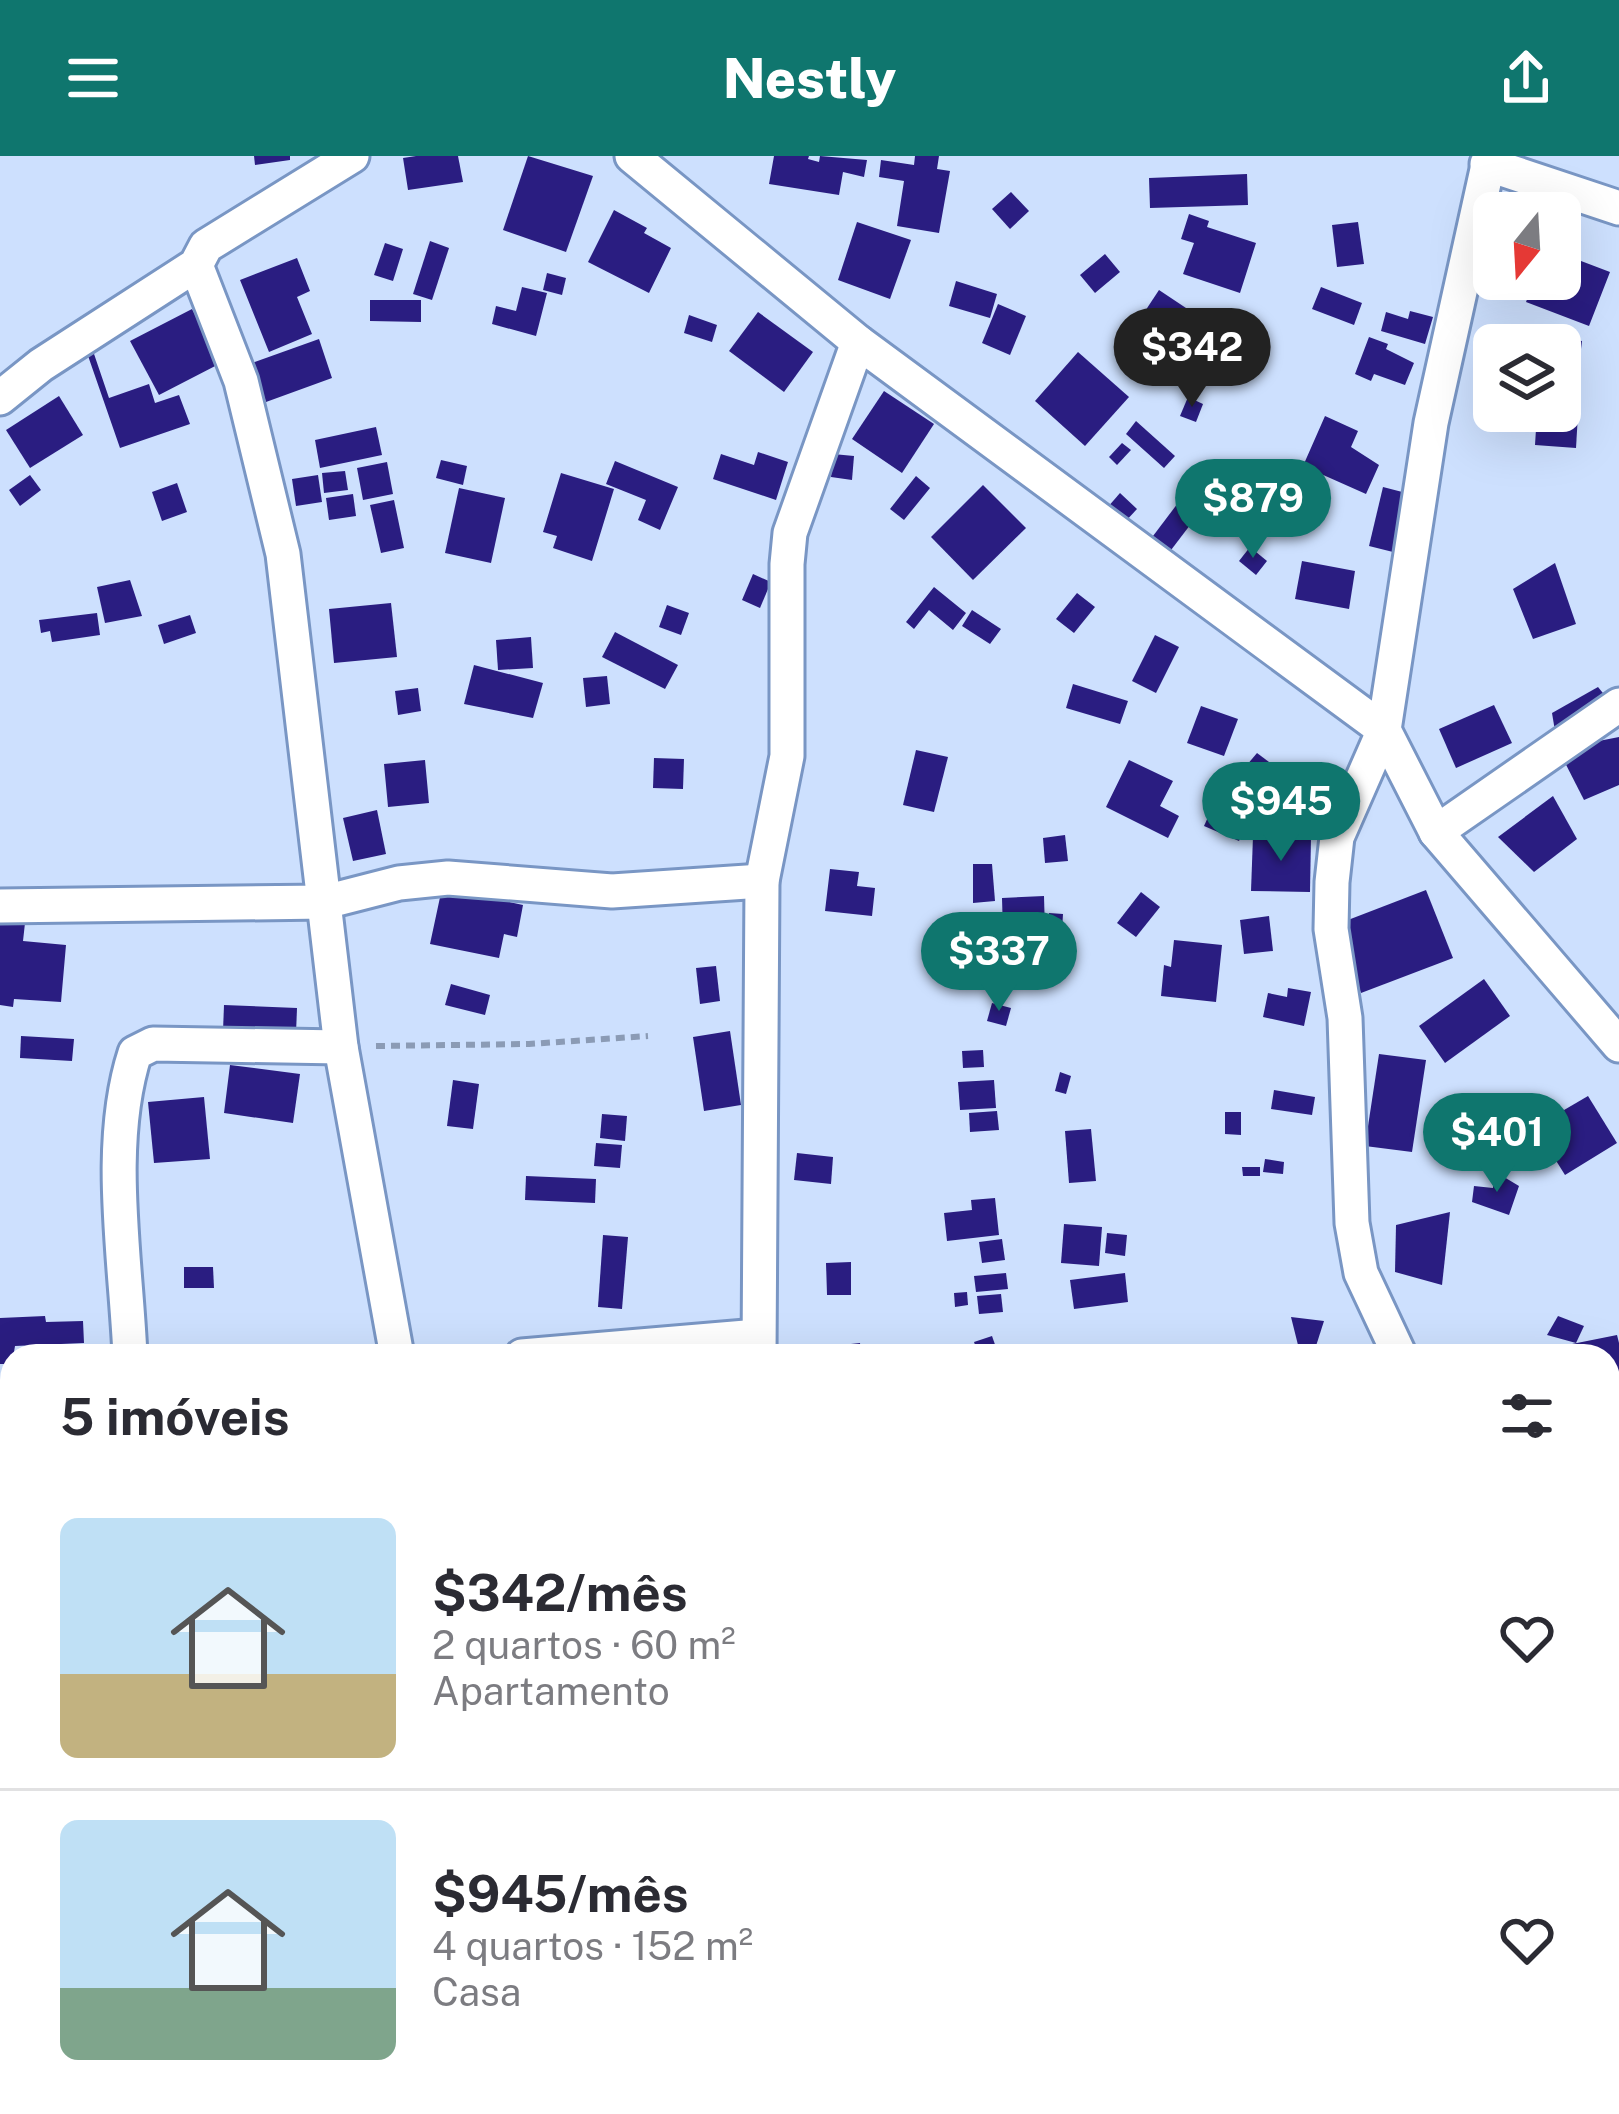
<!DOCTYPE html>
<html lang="pt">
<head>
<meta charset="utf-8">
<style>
  body { margin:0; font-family:"Public Sans",sans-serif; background:#f7f7f7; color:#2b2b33; height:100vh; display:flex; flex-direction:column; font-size:45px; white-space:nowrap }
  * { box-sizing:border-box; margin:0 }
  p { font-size:39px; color:#7c7c81 }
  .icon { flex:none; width:66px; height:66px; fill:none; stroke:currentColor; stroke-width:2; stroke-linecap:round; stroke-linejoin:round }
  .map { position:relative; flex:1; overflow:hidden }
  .details { position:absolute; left:0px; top:1188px; width:1620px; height:771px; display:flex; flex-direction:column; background:#fff; border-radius:36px 36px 0 0; box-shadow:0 12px 48px #0002 }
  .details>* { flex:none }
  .needle { width:78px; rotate:198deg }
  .tools { position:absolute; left:1473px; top:36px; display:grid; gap:24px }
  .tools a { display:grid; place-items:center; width:108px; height:108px; border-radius:18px; background:#fff; box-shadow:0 12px 48px #0002; font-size:60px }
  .price { position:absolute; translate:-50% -102px; padding:0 27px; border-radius:42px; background:#0f766e; color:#fff; font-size:39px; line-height:78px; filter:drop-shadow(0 3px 6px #0008) }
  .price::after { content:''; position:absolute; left:50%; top:72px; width:36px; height:27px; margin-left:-18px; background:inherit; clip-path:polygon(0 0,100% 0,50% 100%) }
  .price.on { background:#222; color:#fff }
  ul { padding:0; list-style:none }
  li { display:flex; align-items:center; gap:36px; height:300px; padding:0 60px }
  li+li { border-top:3px solid #e1e1e2 }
  li span { display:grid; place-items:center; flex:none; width:336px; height:240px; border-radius:18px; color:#555 }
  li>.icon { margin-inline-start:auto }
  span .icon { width:144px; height:144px; fill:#fffc; stroke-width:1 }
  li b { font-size:51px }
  h2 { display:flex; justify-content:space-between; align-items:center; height:144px; padding:0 60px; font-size:51px }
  header { display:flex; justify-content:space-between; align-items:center; height:156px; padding:0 60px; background:#0f766e; color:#fff; font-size:54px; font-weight:800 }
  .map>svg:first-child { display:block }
  .building { fill:#2a1d81 }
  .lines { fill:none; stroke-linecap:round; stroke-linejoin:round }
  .minor-casing { stroke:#7996c4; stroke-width:39 }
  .path { stroke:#8b9bb5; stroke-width:6; stroke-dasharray:9 6; stroke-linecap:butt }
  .minor { stroke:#fff; stroke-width:33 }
</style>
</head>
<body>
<header><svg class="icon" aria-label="menu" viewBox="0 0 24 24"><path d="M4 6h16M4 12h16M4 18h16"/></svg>Nestly<svg class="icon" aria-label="share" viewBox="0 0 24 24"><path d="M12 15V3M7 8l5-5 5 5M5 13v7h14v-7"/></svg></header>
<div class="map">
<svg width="1619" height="1958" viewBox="0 0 1619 1958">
  <rect width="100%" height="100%" fill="#cde0fe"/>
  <g class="building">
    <path d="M254,0H290V4L255,9Z"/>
    <path d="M416,0H458L463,26L408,34L403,2Z"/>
    <path d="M528,0L593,20L566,96L503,74Z"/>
    <path d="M774,0H809L808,3L819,6L820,0L867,4L864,21L843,16L839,39L769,28Z"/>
    <path d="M915,0H939L937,13L950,15L939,77L897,70L904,25L879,21L881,4L914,9Z"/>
    <path d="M1247,18L1248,49L1150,52L1149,22Z"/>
    <path d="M1011,36L1029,55L1010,73L992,53Z"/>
    <path d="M614,54L647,72L644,77L671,92L649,137L588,106Z"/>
    <path d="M1189,58L1209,65L1207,71L1256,87L1240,137L1183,118L1194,87L1181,83Z"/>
    <path d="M857,66L911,84L890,143L838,124Z"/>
    <path d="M1358,66L1364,108L1337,111L1332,69Z"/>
    <path d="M430,85L449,92L432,144L413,138Z"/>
    <path d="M385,87L403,93L393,125L374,119Z"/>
    <path d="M1560,97L1610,116L1589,170L1526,146L1535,123H1560Z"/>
    <path d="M1105,98L1120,116L1095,137L1080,119Z"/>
    <path d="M297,102L310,135L297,141L312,178L269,196L240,124Z"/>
    <path d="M547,117L566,122L562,139L543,134Z"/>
    <path d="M956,125L997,138L990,162L949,150Z"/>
    <path d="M522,131L547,137L536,180L492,168L496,150L516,155Z"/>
    <path d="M1321,131L1362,147L1354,169L1312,153Z"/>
    <path d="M1159,134L1207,166L1176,213L1128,181Z"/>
    <path d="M370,144H421V166L370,165Z"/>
    <path d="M998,148L1026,160L1010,199L982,187Z"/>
    <path d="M192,153L221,207L159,239L130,185Z"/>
    <path d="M1410,155L1433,161L1425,188L1381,175L1386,156L1408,163Z"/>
    <path d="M758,156L813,196L784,236L729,195Z"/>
    <path d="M689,159L717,169L712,186L684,177Z"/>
    <path d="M1527,177L1582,185L1576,233L1560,230V189H1525Z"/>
    <path d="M1369,181L1388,188L1386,193L1414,207L1405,229L1374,218L1371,225L1355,218Z"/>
    <path d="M319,183L332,222L266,246L252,207Z"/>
    <path d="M92,192L109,242L149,228L155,247L179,239L190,268L120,292L86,194Z"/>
    <path d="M1078,196L1129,241L1085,290L1035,245Z"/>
    <path d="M884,235L934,268L902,317L852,283Z"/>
    <path d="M59,240L83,279L30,312L6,274Z"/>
    <path d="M1188,241L1203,248L1196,266L1180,260Z"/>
    <path d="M1537,256L1578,258L1576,292L1535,289Z"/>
    <path d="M1325,260L1358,275L1351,291L1379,309L1366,338L1303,310Z"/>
    <path d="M1136,265L1175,300L1164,312L1126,278Z"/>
    <path d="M376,271L382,299L320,312L315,284Z"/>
    <path d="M1122,287L1131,294L1117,309L1109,301Z"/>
    <path d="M758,296L788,306L776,344L713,323L721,298L754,309Z"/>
    <path d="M833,298L854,300L852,324L831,321Z"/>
    <path d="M441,304L467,310L463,329L436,322Z"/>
    <path d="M615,305L678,331L660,374L638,364L646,344L606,328Z"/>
    <path d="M387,306L393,338L363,344L357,312Z"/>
    <path d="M1287,312L1306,321L1293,350L1273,341Z"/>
    <path d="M345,315L348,334L324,337L322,317Z"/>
    <path d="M561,317L614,333L592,405L553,392L557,380L543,376Z"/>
    <path d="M30,319L41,334L20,350L9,334Z"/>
    <path d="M318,319L322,346L296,350L292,323Z"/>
    <path d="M916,320L930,332L904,364L890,353Z"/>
    <path d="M177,327L187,356L162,365L152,336Z"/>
    <path d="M983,329L1026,372L973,424L931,381Z"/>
    <path d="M1383,331L1410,338L1397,397L1369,390Z"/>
    <path d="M459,332L505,342L491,407L445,397Z"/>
    <path d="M1120,337L1137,353L1124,367L1107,352Z"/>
    <path d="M353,338L356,360L329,364L326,342Z"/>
    <path d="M1181,343L1200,356L1168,398L1150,384Z"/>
    <path d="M394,344L404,392L381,397L370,349Z"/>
    <path d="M1250,391L1267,405L1256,419L1239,405Z"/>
    <path d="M1302,405L1355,415L1349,453L1295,443Z"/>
    <path d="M1555,407L1576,468L1533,483L1513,433Z"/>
    <path d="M753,418L771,426L760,452L742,444Z"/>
    <path d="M130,424L142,460L105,467L97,431Z"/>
    <path d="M934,431L966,457L953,474L929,454L914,473L906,466Z"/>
    <path d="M1077,437L1095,451L1074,477L1056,463Z"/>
    <path d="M391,447L397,501L334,507L329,453Z"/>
    <path d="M667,449L689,457L681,479L659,471Z"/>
    <path d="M972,454L1001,473L990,488L962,470Z"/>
    <path d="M97,457L100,479L52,486L50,475L41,477L39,464Z"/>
    <path d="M190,459L196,477L164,488L158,469Z"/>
    <path d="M615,476L678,509L665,533L602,501Z"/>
    <path d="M1155,479L1179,491L1156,537L1132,525Z"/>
    <path d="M531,481L533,512L498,514L496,484Z"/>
    <path d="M474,509L543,527L533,562L464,548Z"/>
    <path d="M607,520L610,548L586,551L583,522Z"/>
    <path d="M1073,528L1128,545L1120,568L1066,552Z"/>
    <path d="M1598,531L1615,552L1558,593L1552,557Z"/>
    <path d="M418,532L421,555L398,559L395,535Z"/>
    <path d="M1494,549L1512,587L1456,612L1439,573Z"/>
    <path d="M1201,550L1238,563L1224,600L1187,587Z"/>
    <path d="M1619,581V629L1584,644L1558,593Z"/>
    <path d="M916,594L948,601L934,656L903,649Z"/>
    <path d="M1257,597L1277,612L1262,630L1241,616Z"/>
    <path d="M654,602L684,603L683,633L653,632Z"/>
    <path d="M425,604L429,647L388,651L384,608Z"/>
    <path d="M1129,604L1173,625L1160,650L1179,660L1168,682L1106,651Z"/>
    <path d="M1553,640L1577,683L1534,716L1498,681Z"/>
    <path d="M1213,650L1248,665L1239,685L1204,670Z"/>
    <path d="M377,654L386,698L353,705L343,662Z"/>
    <path d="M1065,679L1068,705L1045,707L1043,682Z"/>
    <path d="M1253,680L1311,681L1310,736L1251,735Z"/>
    <path d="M973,708H992L995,745L973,747Z"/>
    <path d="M830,713L859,716L857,730L875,732L872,760L825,755Z"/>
    <path d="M442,732L523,749L517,781L504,778L499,802L430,788Z"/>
    <path d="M1426,734L1453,802L1361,837L1335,769Z"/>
    <path d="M1141,736L1160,751L1136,781L1117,767Z"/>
    <path d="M1044,740L1045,776L1003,777L1002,742Z"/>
    <path d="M0,755L26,758L23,785L66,789L61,846L14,843L13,851L0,849Z"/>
    <path d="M1049,757L1063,758L1062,773H1047Z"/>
    <path d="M1269,760L1273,795L1244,798L1240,764Z"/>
    <path d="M1174,784L1222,789L1216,846L1161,840L1164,809L1171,811Z"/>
    <path d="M960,797L1000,799L998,830L959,828Z"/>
    <path d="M716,810L720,845L700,848L696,812Z"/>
    <path d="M1484,823L1510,860L1445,907L1419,870Z"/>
    <path d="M451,828L490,839L485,859L445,849Z"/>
    <path d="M1288,832L1311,836L1304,870L1263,861L1268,837L1287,841Z"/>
    <path d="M992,847L1011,852L1006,870L987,865Z"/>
    <path d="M224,849L297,852L296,878L223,875Z"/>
    <path d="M730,875L741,949L704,955L693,881Z"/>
    <path d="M21,880L74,883L72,905L20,902Z"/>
    <path d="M983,894L984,911L963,912L962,895Z"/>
    <path d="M1379,898L1426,904L1412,996L1365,990Z"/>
    <path d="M230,909L300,918L293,967L224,957Z"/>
    <path d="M1060,916L1071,920L1066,938L1055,935Z"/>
    <path d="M453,924L479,928L473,973L447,970Z"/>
    <path d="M994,924L996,952L960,954L958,926Z"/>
    <path d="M1274,934L1315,941L1312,959L1271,953Z"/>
    <path d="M1588,940L1617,987L1565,1019L1535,971Z"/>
    <path d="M204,941L210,1003L154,1007L148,946Z"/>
    <path d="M997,955L999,974L970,976L969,957Z"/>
    <path d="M1225,956H1241V979L1225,978Z"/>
    <path d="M602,958L627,960L625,985L600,982Z"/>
    <path d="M1091,973L1096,1025L1069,1027L1065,975Z"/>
    <path d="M596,987L622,989L620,1012L594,1010Z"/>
    <path d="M797,997L833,1001L831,1028L794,1024Z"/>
    <path d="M1265,1003L1284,1006L1283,1018L1263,1016Z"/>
    <path d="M1242,1011H1260V1020H1243Z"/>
    <path d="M1494,1015L1519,1030L1509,1059L1472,1046L1474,1030L1493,1032Z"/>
    <path d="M526,1020L596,1023L595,1047L525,1044Z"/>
    <path d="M995,1042L999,1079L947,1085L944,1057L972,1054L971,1044Z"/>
    <path d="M1450,1056L1442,1129L1395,1116L1396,1069Z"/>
    <path d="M1064,1068L1102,1071L1099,1110L1061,1107Z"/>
    <path d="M1107,1077L1127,1079L1125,1100L1105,1097Z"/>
    <path d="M603,1079L628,1081L622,1153L598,1151Z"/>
    <path d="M1002,1083L1005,1104L982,1107L979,1086Z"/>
    <path d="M851,1106V1139H827L826,1107Z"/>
    <path d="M184,1111H213L214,1132H184Z"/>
    <path d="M1006,1117L1008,1133L976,1136L974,1120Z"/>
    <path d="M1125,1117L1128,1146L1074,1153L1070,1124Z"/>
    <path d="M967,1136L968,1149L955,1151L954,1137Z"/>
    <path d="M1001,1138L1003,1156L979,1158L977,1140Z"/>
    <path d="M45,1160L46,1166L83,1165L84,1187L15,1190L12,1208H0V1162Z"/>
    <path d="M1558,1160L1584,1170L1576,1187L1547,1179Z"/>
    <path d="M1291,1161L1324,1165L1316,1190L1298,1189Z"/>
    <path d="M1617,1179L1619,1187V1259L1608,1233V1200H1562L1557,1191Z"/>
    <path d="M992,1180L999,1200H979L974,1186Z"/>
    <path d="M860,1187L862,1200H806L805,1193Z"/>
    <path d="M0,1253L12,1258L10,1304L0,1300Z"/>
    <path d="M1619,1288V1335L1608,1339V1292Z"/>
    <path d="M1608,1466L1619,1469V1550L1608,1547Z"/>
    <path d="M0,1488H12V1538L0,1539Z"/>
    <path d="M220,1947H257V1949L222,1956Z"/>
    <path d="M805,1947H849L851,1956L807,1958Z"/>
  </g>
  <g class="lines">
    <defs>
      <g id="minor">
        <path d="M632,0L858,186L1384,574L1436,676L1619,889"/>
        <path d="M1487,8L1619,52"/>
        <path d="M196,109L241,225L283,398L341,891L397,1200"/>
        <path d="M0,242L41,209L196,109L206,90L352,0"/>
        <path d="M1436,676L1619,549"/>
        <path d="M0,750L325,746L399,727L448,722L612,735L762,725"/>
        <path d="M130,1200C126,1104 105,989 135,897L153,888L341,891"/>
        <path d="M522,1200L758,1180"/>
        <path d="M759,1200L762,725L787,600V408L790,377L858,186"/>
        <path d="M1400,1200L1361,1117L1352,1067L1345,862L1331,773L1332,726L1337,681L1384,574L1431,267L1490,0"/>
        <path d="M0,1458H12"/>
        <path d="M0,1849H12"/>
        <path d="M186,1947L194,1958"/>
        <path d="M492,1947L493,1958"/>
        <path d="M1550,1947L1552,1958"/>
        <path d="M702,1958L708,1947"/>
        <path d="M923,1958L924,1947"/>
      </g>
    </defs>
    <use href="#minor" class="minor-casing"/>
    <g class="path">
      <path d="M376,890L529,888L648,880"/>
      <path d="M1114,1947V1958"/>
    </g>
    <use href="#minor" class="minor"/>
  </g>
</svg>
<div class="tools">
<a><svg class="needle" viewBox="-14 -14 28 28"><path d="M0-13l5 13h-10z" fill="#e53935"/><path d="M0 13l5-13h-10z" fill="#7c7c81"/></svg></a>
<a><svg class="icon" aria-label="layers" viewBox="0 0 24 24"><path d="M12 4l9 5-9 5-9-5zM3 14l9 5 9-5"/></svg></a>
</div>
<b class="price on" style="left:1192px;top:254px">$342</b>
<b class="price" style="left:1253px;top:405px">$879</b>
<b class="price" style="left:1281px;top:708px">$945</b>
<b class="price" style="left:999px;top:858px">$337</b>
<b class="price" style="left:1497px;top:1039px">$401</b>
<section class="details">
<h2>5 imóveis<svg class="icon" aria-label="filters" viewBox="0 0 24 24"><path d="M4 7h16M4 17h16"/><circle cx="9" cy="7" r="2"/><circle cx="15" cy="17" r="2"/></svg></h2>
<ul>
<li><span style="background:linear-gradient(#bfe0f5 65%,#c2b280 0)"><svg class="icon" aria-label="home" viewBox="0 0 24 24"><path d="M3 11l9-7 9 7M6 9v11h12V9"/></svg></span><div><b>$342/mês</b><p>2 quartos · 60 m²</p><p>Apartamento</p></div><svg class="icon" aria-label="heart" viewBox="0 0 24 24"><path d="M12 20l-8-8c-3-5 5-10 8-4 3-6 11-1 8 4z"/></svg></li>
<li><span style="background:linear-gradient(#bfe0f5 70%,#7fa58c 0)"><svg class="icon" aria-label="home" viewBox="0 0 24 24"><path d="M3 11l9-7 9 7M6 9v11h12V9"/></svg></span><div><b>$945/mês</b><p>4 quartos · 152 m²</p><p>Casa</p></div><svg class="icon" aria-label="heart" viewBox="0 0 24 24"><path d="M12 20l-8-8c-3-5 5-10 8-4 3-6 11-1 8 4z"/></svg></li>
</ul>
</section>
</div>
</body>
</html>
